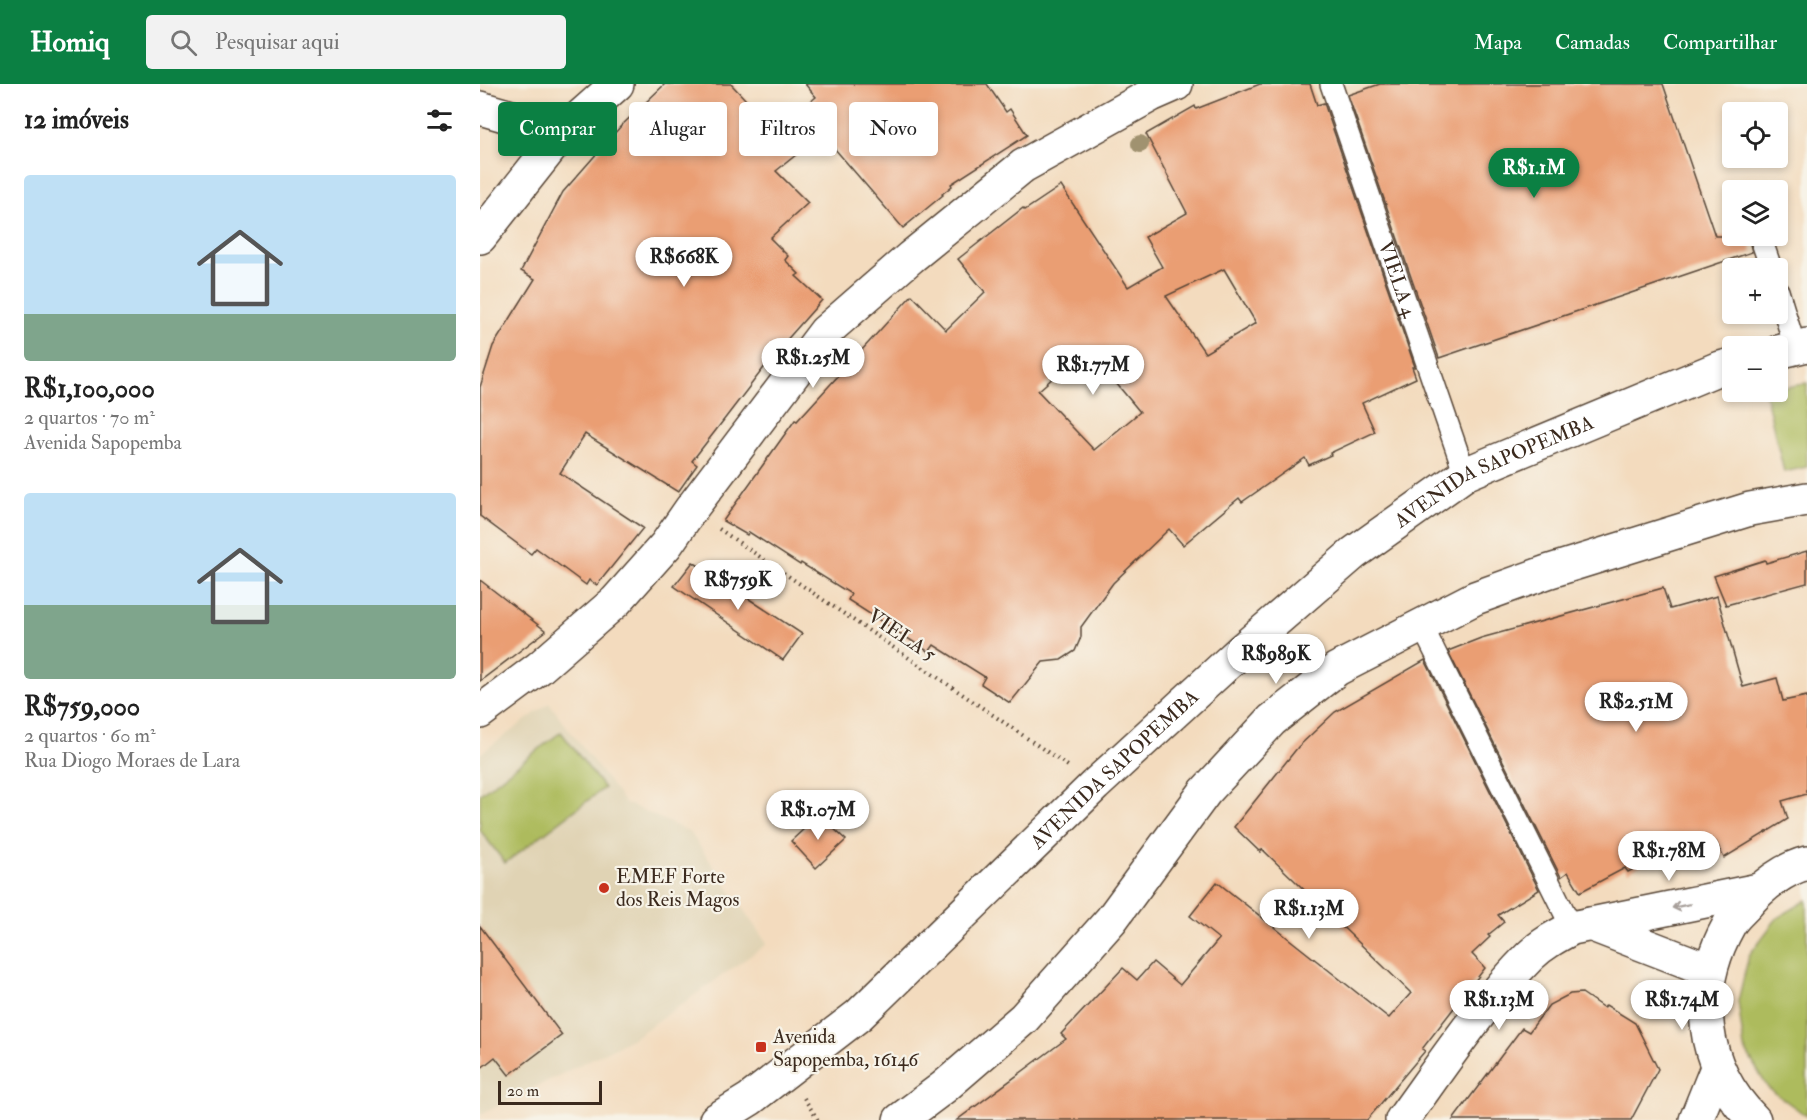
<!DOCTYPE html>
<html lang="pt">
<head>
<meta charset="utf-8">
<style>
  body { margin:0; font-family:"IM FELL Double Pica",serif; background:#f2f2f2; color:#222; height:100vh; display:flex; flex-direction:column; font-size:22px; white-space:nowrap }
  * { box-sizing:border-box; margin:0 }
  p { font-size:20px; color:#767676 }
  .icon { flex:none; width:33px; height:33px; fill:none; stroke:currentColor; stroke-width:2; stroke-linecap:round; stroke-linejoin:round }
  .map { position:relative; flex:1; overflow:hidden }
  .drawer { display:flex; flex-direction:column; background:#fff; width:480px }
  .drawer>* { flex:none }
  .hud { position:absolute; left:18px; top:18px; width:570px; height:54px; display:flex; gap:12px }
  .fabs { position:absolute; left:1242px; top:18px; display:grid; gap:12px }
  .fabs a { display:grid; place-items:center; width:66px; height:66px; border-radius:6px; background:#fff; box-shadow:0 3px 9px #0003; font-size:30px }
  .scale { position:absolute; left:18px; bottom:15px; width:104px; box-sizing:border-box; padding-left:6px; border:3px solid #3b2a1e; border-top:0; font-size:16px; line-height:21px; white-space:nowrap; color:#3b2a1e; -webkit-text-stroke:4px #f7f3e8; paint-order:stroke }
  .price { position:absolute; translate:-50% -51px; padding:0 14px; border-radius:21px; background:#fff; color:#222; font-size:20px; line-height:39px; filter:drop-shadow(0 2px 3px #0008) }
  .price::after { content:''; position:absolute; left:50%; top:36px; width:18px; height:14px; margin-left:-9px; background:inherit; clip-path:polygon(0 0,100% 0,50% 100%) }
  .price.current { background:#0b8043; color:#fff }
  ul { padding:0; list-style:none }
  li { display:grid; align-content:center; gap:12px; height:318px; padding:0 24px }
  li span { display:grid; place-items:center; height:186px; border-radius:6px; color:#555 }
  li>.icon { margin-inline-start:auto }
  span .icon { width:108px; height:108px; fill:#fffc; stroke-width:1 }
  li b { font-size:26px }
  h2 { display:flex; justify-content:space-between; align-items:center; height:72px; padding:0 24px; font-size:26px }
  .chip { padding:0 21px; border-radius:6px; background:#fff; box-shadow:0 3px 9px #0003; font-size:21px; line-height:54px }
  .chip.current { background:#0b8043; color:#fff }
  header { display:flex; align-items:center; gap:36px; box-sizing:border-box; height:84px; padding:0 30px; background:#0b8043; color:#fff }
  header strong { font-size:28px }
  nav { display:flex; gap:33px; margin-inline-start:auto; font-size:21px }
  .search { width:420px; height:54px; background:#f2f2f2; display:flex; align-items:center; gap:15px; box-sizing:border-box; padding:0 21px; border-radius:6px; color:#767676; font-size:22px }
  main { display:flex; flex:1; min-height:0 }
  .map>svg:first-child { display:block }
  .built { fill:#e0d3b4 }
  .green { fill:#adbb5d; stroke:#74723e; stroke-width:1.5 }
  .building { fill:#ea9e73; fill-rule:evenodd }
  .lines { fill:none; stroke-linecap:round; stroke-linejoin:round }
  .lane-casing { stroke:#574536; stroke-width:24 }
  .street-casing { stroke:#574536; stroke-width:36 }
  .secondary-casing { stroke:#574536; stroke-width:36 }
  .path { stroke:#574536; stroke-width:4; stroke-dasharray:1.5 4.5; stroke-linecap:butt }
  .lane { stroke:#fff; stroke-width:21 }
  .street { stroke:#fff; stroke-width:33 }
  .secondary { stroke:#fff; stroke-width:33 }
  .tree { fill:#a09270 }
  .oneway { stroke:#a79f9a }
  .poi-dot { fill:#c8321e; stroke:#f7f3e8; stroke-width:2 }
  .labels { text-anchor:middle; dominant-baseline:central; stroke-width:4.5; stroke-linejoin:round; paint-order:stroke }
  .street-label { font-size:20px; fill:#3b2a1e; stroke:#f7f3e8 }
  .poi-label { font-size:20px; fill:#3b2a1e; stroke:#f7f3e8; text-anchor:start }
</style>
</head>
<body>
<header>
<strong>Homiq</strong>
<div class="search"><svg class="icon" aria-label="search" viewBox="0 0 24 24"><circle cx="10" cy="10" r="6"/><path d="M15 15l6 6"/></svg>Pesquisar aqui</div>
<nav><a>Mapa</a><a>Camadas</a><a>Compartilhar</a></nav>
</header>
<main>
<section class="drawer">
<h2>12 imóveis<svg class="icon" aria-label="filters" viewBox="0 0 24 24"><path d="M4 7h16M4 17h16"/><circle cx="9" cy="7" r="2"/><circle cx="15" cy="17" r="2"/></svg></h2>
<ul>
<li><span style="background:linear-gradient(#bfe0f5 75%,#7fa58c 0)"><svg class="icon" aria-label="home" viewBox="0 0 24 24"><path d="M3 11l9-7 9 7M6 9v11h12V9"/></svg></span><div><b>R$1,100,000</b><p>2 quartos · 70 m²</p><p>Avenida Sapopemba</p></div></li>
<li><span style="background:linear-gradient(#bfe0f5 60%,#7fa58c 0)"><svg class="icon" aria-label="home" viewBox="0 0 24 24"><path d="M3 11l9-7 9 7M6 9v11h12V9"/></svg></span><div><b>R$759,000</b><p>2 quartos · 60 m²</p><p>Rua Diogo Moraes de Lara</p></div></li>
</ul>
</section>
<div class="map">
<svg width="1327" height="1036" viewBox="0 0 1327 1036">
  <rect width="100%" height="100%" fill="#f7f3e8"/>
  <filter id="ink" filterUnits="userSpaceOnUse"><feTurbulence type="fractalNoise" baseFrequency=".0167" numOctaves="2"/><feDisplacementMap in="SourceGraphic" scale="12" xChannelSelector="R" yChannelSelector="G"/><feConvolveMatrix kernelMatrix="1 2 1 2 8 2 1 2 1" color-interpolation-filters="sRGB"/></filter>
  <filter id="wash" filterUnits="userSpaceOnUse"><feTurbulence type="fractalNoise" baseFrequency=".008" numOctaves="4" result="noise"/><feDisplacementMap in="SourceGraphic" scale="24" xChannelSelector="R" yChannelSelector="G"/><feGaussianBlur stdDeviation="1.35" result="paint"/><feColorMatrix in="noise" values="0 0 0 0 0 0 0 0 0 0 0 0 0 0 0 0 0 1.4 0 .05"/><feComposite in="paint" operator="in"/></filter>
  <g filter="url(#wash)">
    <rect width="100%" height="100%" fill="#f3dbbe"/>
    <path class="built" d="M69,619L144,718L210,748L287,860L155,953L0,1031V670Z"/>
    <g class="green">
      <path d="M1327,299V383L1304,388L1285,308H1298V305Z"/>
      <path d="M81,648L124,704L25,779L0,746V710Z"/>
      <path d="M1327,816V1032L1288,1004L1264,964L1258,917L1269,871L1297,834Z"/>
    </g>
    <g id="blocks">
      <g class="building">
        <path d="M185,0H251L295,47L336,13L325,0H507L526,28L530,25L547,51L471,100L472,102L462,110L463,111L423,144L342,50L296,87L328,119L290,154L308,172L305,176L319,190L316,192L342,216L296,268L233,350L212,377L217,381L198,408L105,350L80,389L163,444L117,501L109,496L106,501L56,464L51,470L0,432V303L13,262L55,195L41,187L83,108L141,42Z"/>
        <path d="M780,0H830L837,21L844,19L935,283H932L936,294L882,319L895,348L850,369L851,371L829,381L825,374L762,418L759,414L703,461L689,445L633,499L601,543V553L595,567L581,576L563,578L530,619L501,600L505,593L454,561L449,568L368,516L371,510L321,479L320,481L269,448L267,451L243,437L315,336L317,337L432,211L466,246L505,208L478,175L543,124L545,126L581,102L648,203L682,183L665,153L707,129L666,50L715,22L716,25ZM744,185L776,239L725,269L686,212ZM607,264L660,328L614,366L558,307Z"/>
        <path d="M900,0H1183L1235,152H1268L1272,168L959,274L868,11Z"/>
        <path d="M1293,152H1306V157L1296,161Z"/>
        <path d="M1327,467V499L1246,521L1234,492L1285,476L1286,479Z"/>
        <path d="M213,478L322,550L303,576L194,502Z"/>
        <path d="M0,496L66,547L0,597Z"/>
        <path d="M1183,504L1190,525L1237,512L1263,603L1297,594L1303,617L1327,612V710L1302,717L1308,735L1244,774L1236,758L1198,778L1191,765L1148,788L1145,784L1100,808L1088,788L1081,793L968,567L1001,554Z"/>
        <path d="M945,576L1059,806L1018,831L1024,838L1008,851L1010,853L992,870L1005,884L942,965L945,967L887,1036H477L586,955L581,950L643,884L657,896L673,878L700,901L739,855L710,832L737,798L909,934L931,909L782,765L780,768L754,743L818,663L855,628Z"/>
        <path d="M339,731L366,756L336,784L311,757Z"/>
        <path d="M0,842L82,951L29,991L15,973L0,985Z"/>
        <path d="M1102,909L1124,924L1126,921L1155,939L1178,985L1151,1036H973L1042,944L1049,948L1069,921L1090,910Z"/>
      </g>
    </g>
  </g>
  <g filter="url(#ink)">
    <use href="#blocks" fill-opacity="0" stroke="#574536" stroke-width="1.5"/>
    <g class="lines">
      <defs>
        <g id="lane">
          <path id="s1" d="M851,0L985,390"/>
          <path d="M1280,152L1291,184"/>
          <path d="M1298,207L1315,263"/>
          <path d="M941,540L1092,844"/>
        </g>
        <g id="street">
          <path d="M0,24L83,48"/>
          <path d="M0,153L83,48L137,0"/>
          <path d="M0,628L59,584L136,517L186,461L211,425L345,248L431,173L543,82L671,11L696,0"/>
          <path d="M1110,840L1229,886"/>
          <path d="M420,1036L464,1003L544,934L631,836L725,708L792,636L857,585L995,514L1067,488L1270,425L1327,415"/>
          <path d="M922,1036C962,981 1002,920 1050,872C1062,860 1077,852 1092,844L1279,806"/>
          <path d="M1216,1036L1237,984"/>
          <path d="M1274,1036C1220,982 1212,907 1249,841C1253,833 1261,827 1267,820C1282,802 1304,785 1327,779"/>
        </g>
        <g id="secondary">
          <path d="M1298,268L1327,261"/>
          <path id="s2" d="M236,1036L270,1015L379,931L615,701L763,565L874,469L985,390L1237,285L1252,281"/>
        </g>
      </defs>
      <use href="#lane" class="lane-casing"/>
      <use href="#street" class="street-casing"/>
      <use href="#secondary" class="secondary-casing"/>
      <g class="path">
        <path d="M239,445L588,682"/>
        <path d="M324,1014L338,1036"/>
      </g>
      <use href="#lane" class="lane"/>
      <use href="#street" class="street"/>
      <use href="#secondary" class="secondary"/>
    </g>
    <circle class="tree" cx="660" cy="60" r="9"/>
    <defs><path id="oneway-shaft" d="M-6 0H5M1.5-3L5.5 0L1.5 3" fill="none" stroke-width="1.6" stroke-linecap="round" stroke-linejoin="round" transform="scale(1.5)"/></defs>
    <use class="oneway" href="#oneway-shaft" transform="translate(1201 822) rotate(168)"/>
  </g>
  <g class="poi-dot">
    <circle cx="124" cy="804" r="6"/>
    <rect x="275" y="957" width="12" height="12" rx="3"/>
  </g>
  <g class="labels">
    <g class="street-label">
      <text stroke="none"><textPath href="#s1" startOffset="206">VIELA 4</textPath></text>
      <text stroke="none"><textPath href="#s2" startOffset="1018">AVENIDA SAPOPEMBA</textPath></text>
      <text transform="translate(422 551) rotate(34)">VIELA 5</text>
      <text stroke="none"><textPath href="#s2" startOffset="532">AVENIDA SAPOPEMBA</textPath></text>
    </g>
    <g class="poi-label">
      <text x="136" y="792">EMEF Forte<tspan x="136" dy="23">dos Reis Magos</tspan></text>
      <text x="293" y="952">Avenida<tspan x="293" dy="23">Sapopemba, 16146</tspan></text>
    </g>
  </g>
</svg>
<div class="fabs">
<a><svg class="icon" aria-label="locate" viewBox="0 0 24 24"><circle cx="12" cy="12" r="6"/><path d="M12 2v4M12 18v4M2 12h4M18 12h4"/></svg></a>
<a><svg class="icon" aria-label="layers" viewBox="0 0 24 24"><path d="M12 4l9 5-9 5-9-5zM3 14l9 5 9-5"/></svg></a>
<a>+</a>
<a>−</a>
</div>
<div class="scale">20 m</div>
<b class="price current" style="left:1054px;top:115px">R$1.1M</b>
<b class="price" style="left:204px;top:204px">R$668K</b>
<b class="price" style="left:333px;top:305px">R$1.25M</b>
<b class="price" style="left:613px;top:312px">R$1.77M</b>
<b class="price" style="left:258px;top:527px">R$759K</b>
<b class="price" style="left:796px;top:601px">R$989K</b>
<b class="price" style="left:1156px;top:649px">R$2.51M</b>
<b class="price" style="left:338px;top:757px">R$1.07M</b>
<b class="price" style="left:1189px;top:798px">R$1.78M</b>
<b class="price" style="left:829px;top:856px">R$1.13M</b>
<b class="price" style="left:1019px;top:947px">R$1.13M</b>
<b class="price" style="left:1202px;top:947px">R$1.74M</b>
<div class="hud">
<a class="chip current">Comprar</a>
<a class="chip">Alugar</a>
<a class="chip">Filtros</a>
<a class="chip">Novo</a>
</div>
</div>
</main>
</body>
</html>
